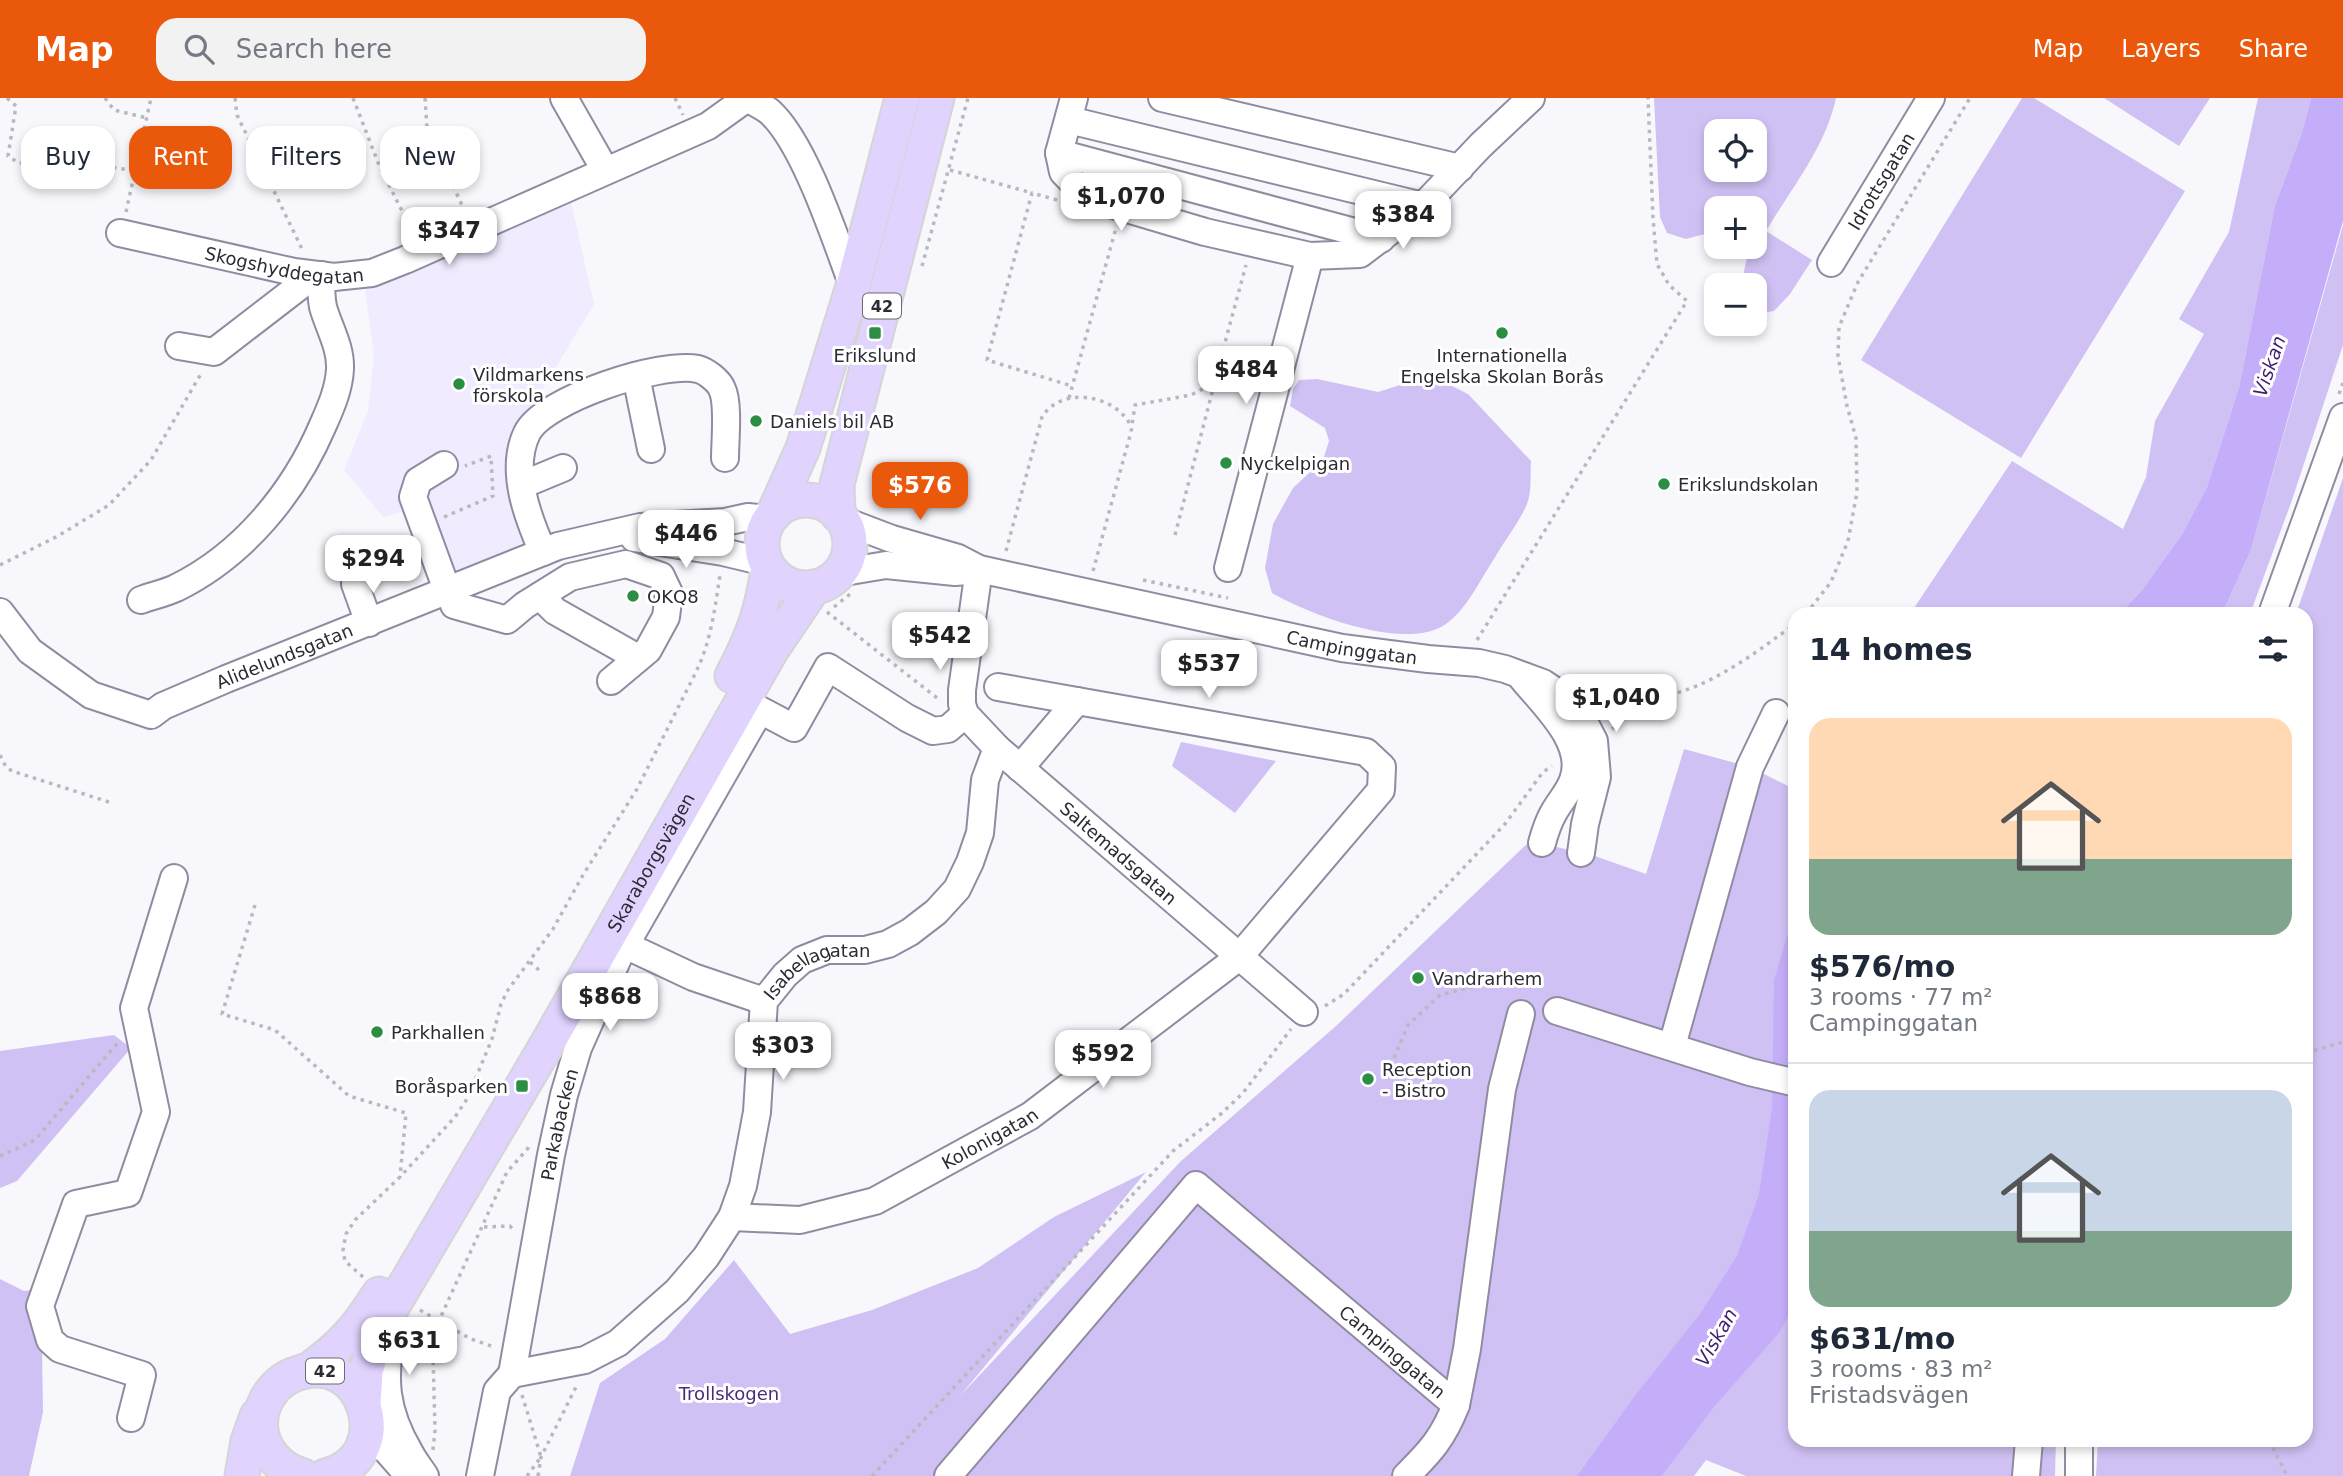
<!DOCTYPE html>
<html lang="en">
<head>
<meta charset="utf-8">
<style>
  body { margin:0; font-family:"DejaVu Sans",sans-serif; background:#f2f2f3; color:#1f2937; height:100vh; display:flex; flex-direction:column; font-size:26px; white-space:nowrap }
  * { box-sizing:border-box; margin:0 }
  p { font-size:23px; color:#747a83 }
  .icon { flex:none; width:38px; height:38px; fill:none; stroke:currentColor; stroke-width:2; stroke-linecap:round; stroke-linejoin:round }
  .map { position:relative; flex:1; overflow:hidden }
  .sheet { position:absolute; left:1788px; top:509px; width:525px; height:840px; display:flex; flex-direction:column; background:#fff; border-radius:21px; box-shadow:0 4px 10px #0003 }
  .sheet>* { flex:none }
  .hud { position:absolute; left:21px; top:28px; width:665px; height:63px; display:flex; gap:14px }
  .controls { position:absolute; left:1704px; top:21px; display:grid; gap:14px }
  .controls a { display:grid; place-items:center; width:63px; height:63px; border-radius:14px; background:#fff; box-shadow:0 4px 10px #0003; font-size:35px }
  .price { position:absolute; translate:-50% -60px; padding:0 16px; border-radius:14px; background:#fff; color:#222; font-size:23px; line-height:46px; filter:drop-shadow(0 2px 4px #0008) }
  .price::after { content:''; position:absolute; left:50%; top:42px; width:21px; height:16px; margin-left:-10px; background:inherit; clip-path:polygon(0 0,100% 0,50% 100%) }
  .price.selected { background:#ea580c; color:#fff }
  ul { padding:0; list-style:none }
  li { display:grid; align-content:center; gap:14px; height:371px; padding:0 21px }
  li+li { border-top:2px solid #e0e1e3 }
  li span { display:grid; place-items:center; height:217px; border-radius:21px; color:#555 }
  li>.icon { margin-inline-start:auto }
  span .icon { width:126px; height:126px; fill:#fffc; stroke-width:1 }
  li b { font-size:30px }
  h2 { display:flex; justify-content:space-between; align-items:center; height:84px; padding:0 21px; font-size:30px }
  .pill { padding:0 24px; border-radius:21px; background:#fff; box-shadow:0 4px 10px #0003; font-size:24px; line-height:63px }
  .pill.selected { background:#ea580c; color:#fff }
  header { display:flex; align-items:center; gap:42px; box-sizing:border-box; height:98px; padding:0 35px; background:#ea580c; color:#fff }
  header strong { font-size:33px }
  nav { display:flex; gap:38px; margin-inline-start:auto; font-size:24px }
  .search { width:490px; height:63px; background:#f2f2f3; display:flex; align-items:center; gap:18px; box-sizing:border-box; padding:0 24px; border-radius:21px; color:#747a83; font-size:26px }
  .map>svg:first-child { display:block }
  .built { fill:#f0ebff }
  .green { fill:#cfc1f3; fill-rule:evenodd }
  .water { fill:#c5aef9 }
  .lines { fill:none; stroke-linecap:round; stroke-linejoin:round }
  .minor-casing { stroke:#918ba1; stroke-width:30 }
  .major-casing { stroke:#d5d4d6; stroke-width:37 }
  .path { stroke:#b9b8be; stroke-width:3.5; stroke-dasharray:3.5 5; stroke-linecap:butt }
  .minor { stroke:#fff; stroke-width:26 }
  .major { stroke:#e0d3fe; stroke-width:33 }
  .poi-dot { fill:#2b8e42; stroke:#fff; stroke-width:2.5 }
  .labels { text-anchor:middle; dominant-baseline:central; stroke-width:6; stroke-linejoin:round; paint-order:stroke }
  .shield { fill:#fff; stroke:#6b6a70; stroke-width:2 }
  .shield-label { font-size:16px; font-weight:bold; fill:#2c2a33 }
  .street-label { font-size:18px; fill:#2c2a33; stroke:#fff }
  .poi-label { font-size:18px; fill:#2c2a33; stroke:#fff; text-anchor:start }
  .park-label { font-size:18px; fill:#4c2a7f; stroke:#fff }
  .water-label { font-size:19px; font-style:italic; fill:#401d72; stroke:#fff }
</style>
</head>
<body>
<header>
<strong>Map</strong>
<div class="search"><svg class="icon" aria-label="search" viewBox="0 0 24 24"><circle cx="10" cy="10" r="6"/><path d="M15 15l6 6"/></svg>Search here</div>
<nav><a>Map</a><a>Layers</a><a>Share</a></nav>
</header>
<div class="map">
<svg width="2343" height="1378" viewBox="0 0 2343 1378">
  <rect width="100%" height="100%" fill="#f8f7fc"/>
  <path class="built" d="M571,104L594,206L513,340L527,444L429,486L402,414L383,419L344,372L368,313L374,258L365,192Z"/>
  <g class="green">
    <path d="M1654,0H1836C1826,48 1791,91 1766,133L1812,162L1790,196L1774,213L1755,216V187H1741L1748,155L1743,149H1755V110H1717V137L1705,136L1686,141L1667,135L1660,119ZM1717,33H1755V72H1717Z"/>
    <path d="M2022,0H2034L2185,93L2021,360L1861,262Z"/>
    <path d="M2104,0H2210L2179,48Z"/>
    <path d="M2258,0H2311L2302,34L2275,107L2239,289L2207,389L2182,436L2142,492L2119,516H1910L2012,363L2123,431L2146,379L2155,323L2204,236L2179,221L2229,134Z"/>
    <path d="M2343,127V247L2291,405L2250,516H2222L2251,452Z"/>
    <path d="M1317,281L1378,294L1416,282L1442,283L1468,296L1531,363C1530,376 1532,394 1527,406C1519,425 1504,443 1494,461C1480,482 1467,511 1446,526C1407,554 1310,517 1272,495L1265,470L1273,426L1293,390L1323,362L1329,343L1325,330L1290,308L1293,291L1299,282Z"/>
    <path d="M2343,380V1378H2096L2098,1342H2306V516H2296Z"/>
    <path d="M1181,644L1276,663L1235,715L1172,668Z"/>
    <path d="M1684,651L1750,669L1792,690L1795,686L1796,1342H2056L2055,1378H1746L1706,1362L1694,1378H1662L1681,1352L1577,1378H570L600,1285L665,1241L734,1162L790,1236L872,1212L978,1170L1054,1119L1146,1074L960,1298L1181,1063L1336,928L1530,743L1592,757L1646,776Z"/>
    <path d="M114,937L131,950L17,1083L0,1090V953Z"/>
    <path d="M0,1181L24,1193L41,1191L43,1314L29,1378H0Z"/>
  </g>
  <g class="water">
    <path d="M2311,0H2343V123L2251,452L2222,516H2119L2142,492L2182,436L2207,389L2239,289L2275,107L2302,34Z"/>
    <path d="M1795,811V1205L1779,1235L1713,1310L1662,1378H1577L1634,1299L1700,1216L1737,1158L1759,1096L1772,1010L1774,882Z"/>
  </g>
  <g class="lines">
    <defs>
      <g id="minor">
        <path d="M564,0L605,72"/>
        <path d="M747,0C755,5 764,9 770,14C805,46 836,143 853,188"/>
        <path d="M1074,0L1059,55L1063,74L1087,99L1205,134L1310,158L1360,156L1423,108L1481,47L1531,0"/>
        <path d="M1162,0L1460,70"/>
        <path d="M1069,22L1423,108"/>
        <path d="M1059,55L1381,141"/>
        <path id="s1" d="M120,135L294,174L334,179L372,175L405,162L708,28L747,0"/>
        <path id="s2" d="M1831,165L1931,0"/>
        <path d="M179,248L214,254L314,177"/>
        <path d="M636,278L651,351"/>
        <path d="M444,367L418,383L413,399L447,492"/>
        <path d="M522,387L563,370"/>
        <path id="s3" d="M842,422L892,441L958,460L979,471L1342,550L1428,561L1479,565L1505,571L1543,585L1567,601L1579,614L1594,643L1597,679L1585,726L1581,755"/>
        <path d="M634,440L723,454L765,464"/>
        <path d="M543,454C528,420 509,372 527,335C544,301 661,263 698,271C706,273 719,283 722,291C729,305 725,344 725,360"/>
        <path d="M1228,470L1310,158"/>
        <path id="s4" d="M979,471L962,592V606L965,616L997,650L1304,914"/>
        <path d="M838,475L886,467L955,474L968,473"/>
        <path d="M355,486L369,525"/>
        <path d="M540,498L555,513L638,560"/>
        <path d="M141,502C152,498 165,495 176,490C243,457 294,395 323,327C331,309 339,291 340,271C341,249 329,230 323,209C321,199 321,188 321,177"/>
        <path d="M454,507L507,522L525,507L570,479L626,466L661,478L669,495L666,519L648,552L611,583"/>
        <path id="s5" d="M0,514L30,553L91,597L151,617L163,608L226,581L558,448L640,429L725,424L748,419L769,421"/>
        <path d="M2272,516L2343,319"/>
        <path d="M1522,580C1543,606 1587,645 1573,682C1569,694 1560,703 1554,714C1548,724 1545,734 1542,745"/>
        <path d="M998,589L1077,603"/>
        <path d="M625,847L693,879L764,903"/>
        <path d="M1557,913L1750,974L1796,985"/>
        <path d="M1672,948L1750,669L1776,615"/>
        <path id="s6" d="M732,1119L800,1122L875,1103L1030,1018L1239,859L1381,692L1382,669L1366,654L1077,603L1020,670"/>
        <path d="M392,1232C383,1280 384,1311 410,1355C414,1363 420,1370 425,1378"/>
        <path id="s7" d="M512,1276L551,1057L564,997L578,950L619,858L760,612L794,630L828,569L907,620L933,633L948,631L965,616"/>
        <path d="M131,1320L142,1277L60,1251L50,1242L40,1208L76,1106L128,1095L156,1014L134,910L174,780"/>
        <path d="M367,1334L381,1346L409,1378"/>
        <path id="s8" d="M480,1378L497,1293L512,1276L585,1262L618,1245L677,1193L706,1159L732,1119L743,1088L757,1014L764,903L785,877L802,862L827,852H865L888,846L910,834L936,814L957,791L970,764L980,735L985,682L997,650"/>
        <path id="s9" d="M948,1378L1196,1087L1456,1307L1467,1251L1502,991L1521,916"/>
        <path d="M1406,1378C1431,1353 1443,1340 1456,1307"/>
        <path d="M2026,1378L2029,1342"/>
        <path d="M2079,1378V1342"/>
      </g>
      <g id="major">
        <circle cx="806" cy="446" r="44"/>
        <path d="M773,417L803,350L853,188L902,0"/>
        <path d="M838,417L837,386L937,0"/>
        <path d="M732,578C752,540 763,512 768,469"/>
        <path d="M307,1273C341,1249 357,1231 379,1196"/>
        <path id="s10" d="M364,1305L366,1273L378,1233L546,948L772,551L814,489"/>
        <path d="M242,1378L248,1343L257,1318"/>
        <path d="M303,1378C273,1370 252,1339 264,1307C269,1294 280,1282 293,1277C364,1247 401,1360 325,1378"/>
      </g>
    </defs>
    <use href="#minor" class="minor-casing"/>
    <use href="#major" class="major-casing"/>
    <g class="path">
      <path d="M7,0L16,8L8,58L19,65H83L136,73"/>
      <path d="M105,0L114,12L147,20"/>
      <path d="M235,0L237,17L303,153"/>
      <path d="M353,0L379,67L413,135"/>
      <path d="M425,0L427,30L465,114"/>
      <path d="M675,0L683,17"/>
      <path d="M950,72L1032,95"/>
      <path d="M1057,102L1032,95L987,262L1072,288"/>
      <path d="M126,114L151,0"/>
      <path d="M922,168L968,0"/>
      <path d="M2339,296L2343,285"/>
      <path d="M1069,300L1116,130"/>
      <path d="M444,419L493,398L491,358L465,368"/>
      <path d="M1175,437L1214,287"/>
      <path d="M1006,453L1042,319C1061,288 1113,296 1130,326"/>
      <path d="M0,467L58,438L109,407L151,362L202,274"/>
      <path d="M1093,473L1131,334L1135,307L1191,297L1214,285L1246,167"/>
      <path d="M1143,482L1228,500"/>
      <path d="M834,509L850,496"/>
      <path d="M827,514L941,603"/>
      <path d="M1806,516L1831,484L1848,443L1857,394L1856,340L1847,308L1838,258L1839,229L1858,184L1970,0"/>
      <path d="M1477,542L1687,203L1669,187L1657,166L1653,120L1648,0"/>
      <path d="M1586,587C1610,592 1638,602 1662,598C1707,592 1760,552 1796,525"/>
      <path d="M1612,631L1619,626L1631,596"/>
      <path d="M0,657L6,669L12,673L112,705"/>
      <path d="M255,807L222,916L275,932L349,998L406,1015L400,1079"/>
      <path d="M530,864L540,873"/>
      <path d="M1325,908L1344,896L1505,726L1543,674L1552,668"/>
      <path d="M2306,955L2343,944"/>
      <path d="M1394,960L1408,927L1440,897L1480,887"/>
      <path d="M0,1058L35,1042L120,942"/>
      <path d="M484,1129L510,1128L515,1134"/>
      <path d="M363,1179L345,1163L343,1152L346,1136L355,1122L400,1079L455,1019L467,1001L492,941L501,906L508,892L553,831L583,777L637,691L696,574C711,543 715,510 720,477"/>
      <path d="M420,1212L471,1241L494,1249"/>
      <path d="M522,1297L541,1359L527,1378"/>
      <path d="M2269,1342L2287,1378"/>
      <path d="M433,1352L435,1332L433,1257L437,1227L507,1074L530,1048"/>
      <path d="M538,1378L541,1359L577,1287"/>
      <path d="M872,1378L1173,1053L1222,1015L1243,995L1291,931"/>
    </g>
    <use href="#minor" class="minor"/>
    <use href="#major" class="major"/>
  </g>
  <g class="poi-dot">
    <rect x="868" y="228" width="14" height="14" rx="3.5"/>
    <circle cx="1502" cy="235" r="7"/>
    <circle cx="459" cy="286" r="7"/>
    <circle cx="756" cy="323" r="7"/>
    <circle cx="1226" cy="365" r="7"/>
    <circle cx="1664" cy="386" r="7"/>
    <circle cx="633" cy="498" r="7"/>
    <circle cx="1418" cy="880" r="7"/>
    <circle cx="377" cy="934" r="7"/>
    <circle cx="1368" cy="981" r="7"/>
    <rect x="515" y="981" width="14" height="14" rx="3.5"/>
  </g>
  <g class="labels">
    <g class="shield">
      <rect x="863" y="195.5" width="38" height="25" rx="5"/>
      <rect x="306" y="1260.5" width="38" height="25" rx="5"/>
    </g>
    <g class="shield-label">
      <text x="882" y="208">42</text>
      <text x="325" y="1273">42</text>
    </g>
    <g class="street-label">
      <text stroke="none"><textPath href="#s2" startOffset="96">Idrottsgatan</textPath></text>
      <text stroke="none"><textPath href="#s1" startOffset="168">Skogshyddegatan</textPath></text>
      <text stroke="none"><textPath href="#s3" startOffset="527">Campinggatan</textPath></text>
      <text stroke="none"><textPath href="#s5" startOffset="334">Alidelundsgatan</textPath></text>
      <text stroke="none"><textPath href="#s4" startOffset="354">Saltemadsgatan</textPath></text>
      <text stroke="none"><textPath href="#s10" startOffset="616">Skaraborgsvägen</textPath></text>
      <text stroke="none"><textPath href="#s8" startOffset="677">Isabellagatan</textPath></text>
      <text stroke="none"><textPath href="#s7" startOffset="254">Parkabacken</textPath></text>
      <text stroke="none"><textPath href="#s6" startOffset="276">Kolonigatan</textPath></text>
      <text stroke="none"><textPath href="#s9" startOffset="640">Campinggatan</textPath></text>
    </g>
    <g class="poi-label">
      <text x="875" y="257" text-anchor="middle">Erikslund</text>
      <text x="1502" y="257" text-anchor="middle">Internationella<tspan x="1502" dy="21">Engelska Skolan Borås</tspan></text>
      <text x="473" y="276">Vildmarkens<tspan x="473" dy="21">förskola</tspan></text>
      <text x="770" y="323">Daniels bil AB</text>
      <text x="1240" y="365">Nyckelpigan</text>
      <text x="1678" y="386">Erikslundskolan</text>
      <text x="647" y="498">OKQ8</text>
      <text x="1432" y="880">Vandrarhem</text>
      <text x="391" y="934">Parkhallen</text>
      <text x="1382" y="971">Reception<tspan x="1382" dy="21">- Bistro</tspan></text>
      <text x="508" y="988" text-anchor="end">Boråsparken</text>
    </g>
    <g class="park-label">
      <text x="729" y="1295">Trollskogen</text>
    </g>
    <g class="water-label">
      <text transform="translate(2269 268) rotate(-71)">Viskan</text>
      <text transform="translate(1716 1239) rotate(-60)">Viskan</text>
    </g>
  </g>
</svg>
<div class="controls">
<a><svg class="icon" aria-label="locate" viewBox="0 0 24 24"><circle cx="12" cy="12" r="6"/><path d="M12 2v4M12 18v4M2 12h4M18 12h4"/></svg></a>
<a>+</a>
<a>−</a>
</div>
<b class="price" style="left:1121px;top:135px">$1,070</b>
<b class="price" style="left:1403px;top:153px">$384</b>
<b class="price" style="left:449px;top:169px">$347</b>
<b class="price" style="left:1246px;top:308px">$484</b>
<b class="price selected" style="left:920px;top:424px">$576</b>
<b class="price" style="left:686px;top:472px">$446</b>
<b class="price" style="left:373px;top:497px">$294</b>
<b class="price" style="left:940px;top:574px">$542</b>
<b class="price" style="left:1209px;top:602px">$537</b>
<b class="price" style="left:1616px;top:636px">$1,040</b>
<b class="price" style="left:610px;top:935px">$868</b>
<b class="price" style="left:783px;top:984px">$303</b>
<b class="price" style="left:1103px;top:992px">$592</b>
<b class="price" style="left:409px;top:1279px">$631</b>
<div class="hud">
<a class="pill">Buy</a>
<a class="pill selected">Rent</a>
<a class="pill">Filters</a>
<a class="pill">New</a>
</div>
<section class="sheet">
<h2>14 homes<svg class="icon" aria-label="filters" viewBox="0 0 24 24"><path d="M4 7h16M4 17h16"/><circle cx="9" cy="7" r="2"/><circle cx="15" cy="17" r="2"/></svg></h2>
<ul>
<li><span style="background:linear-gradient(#ffd9b3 65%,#7fa58c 0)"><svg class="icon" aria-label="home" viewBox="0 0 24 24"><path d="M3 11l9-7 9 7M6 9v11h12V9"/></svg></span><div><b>$576/mo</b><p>3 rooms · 77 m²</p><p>Campinggatan</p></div></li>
<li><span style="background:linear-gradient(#c9d6e8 65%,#7fa58c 0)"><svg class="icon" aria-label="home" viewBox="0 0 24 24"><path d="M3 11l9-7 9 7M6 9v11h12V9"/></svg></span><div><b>$631/mo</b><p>3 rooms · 83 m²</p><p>Fristadsvägen</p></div></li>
</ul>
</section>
</div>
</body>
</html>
